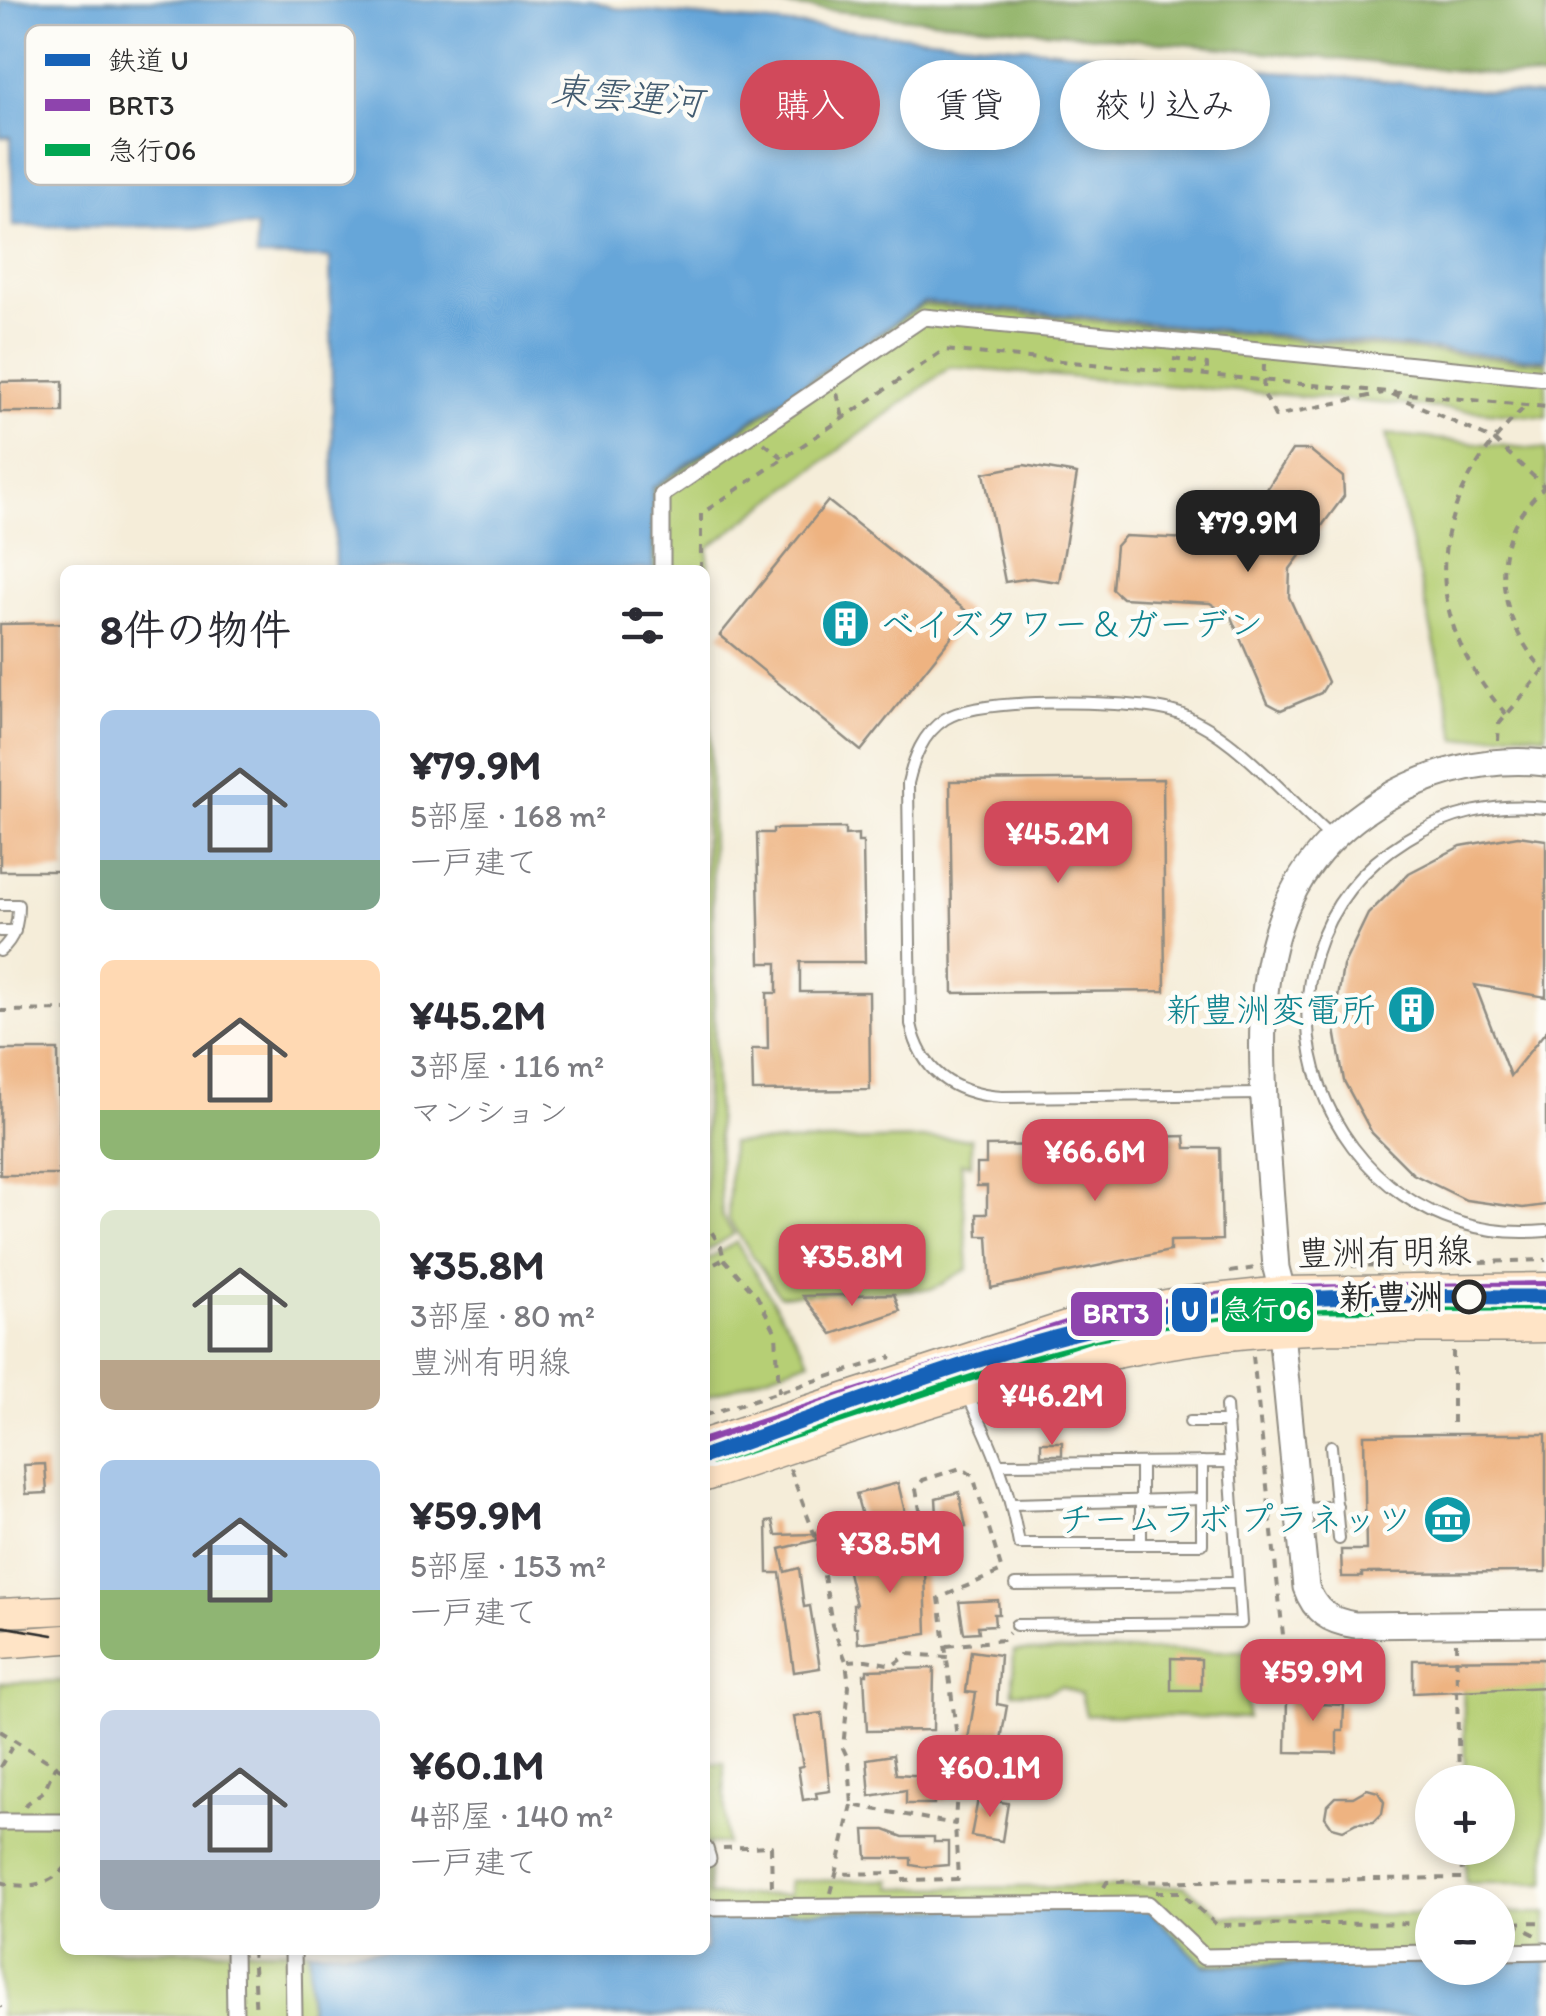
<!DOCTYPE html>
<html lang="ja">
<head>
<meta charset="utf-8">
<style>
  body { margin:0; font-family:Itim,"Klee One",sans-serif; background:#f2f2f3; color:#2b2b33; height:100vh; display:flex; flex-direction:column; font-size:38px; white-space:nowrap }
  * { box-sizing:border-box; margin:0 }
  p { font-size:32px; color:#7c7c81 }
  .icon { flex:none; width:55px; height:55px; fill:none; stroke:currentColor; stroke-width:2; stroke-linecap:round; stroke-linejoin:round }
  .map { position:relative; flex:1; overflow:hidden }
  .details { position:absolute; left:60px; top:565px; width:650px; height:1390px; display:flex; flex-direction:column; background:#fff; border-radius:15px; box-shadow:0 5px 15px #0003 }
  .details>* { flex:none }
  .banner { position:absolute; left:740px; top:60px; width:655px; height:90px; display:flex; gap:20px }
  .fabs { position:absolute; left:1415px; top:1765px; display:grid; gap:20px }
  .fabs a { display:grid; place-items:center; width:100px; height:100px; border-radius:50%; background:#fff; box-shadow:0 5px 15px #0003; font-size:50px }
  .price { position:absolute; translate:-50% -85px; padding:0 22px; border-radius:20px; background:#d1495b; color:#fff; font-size:32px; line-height:65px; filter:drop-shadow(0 2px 5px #0008) }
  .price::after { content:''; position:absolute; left:50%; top:60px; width:30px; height:22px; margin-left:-15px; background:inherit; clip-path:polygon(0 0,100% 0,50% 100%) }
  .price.on { background:#222; color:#fff }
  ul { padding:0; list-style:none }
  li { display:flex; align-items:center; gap:30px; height:250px; padding:0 40px }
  li span { display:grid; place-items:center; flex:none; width:280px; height:200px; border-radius:15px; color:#555 }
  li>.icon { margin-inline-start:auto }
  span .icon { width:120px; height:120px; fill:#fffc; stroke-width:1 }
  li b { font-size:42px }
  h2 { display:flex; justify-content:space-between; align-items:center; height:120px; padding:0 40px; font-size:42px }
  .tag { padding:0 35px; border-radius:45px; background:#fff; box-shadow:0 5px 15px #0003; font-size:35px; line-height:90px }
  .tag.on { background:#d1495b; color:#fff }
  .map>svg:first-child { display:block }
  .green { fill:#b6cf74; stroke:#707d50; stroke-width:2.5 }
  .forest { fill:#90b266; stroke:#5e6e48; stroke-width:2.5 }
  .water { fill:#66a6d9; stroke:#486882; stroke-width:2.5 }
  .building { fill:#eeb381 }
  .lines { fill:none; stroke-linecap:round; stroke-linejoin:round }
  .service-casing { stroke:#908c82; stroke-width:14 }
  .pedestrian-casing { stroke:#908c82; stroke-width:19 }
  .tertiary-casing { stroke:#908c82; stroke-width:29 }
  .secondary-casing { stroke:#908c82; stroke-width:31 }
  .path { stroke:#908c82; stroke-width:4; stroke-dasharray:8 8; stroke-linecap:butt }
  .service { stroke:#fff; stroke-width:10 }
  .pedestrian { stroke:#fff; stroke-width:15 }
  .tertiary { stroke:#fff; stroke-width:25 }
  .secondary { stroke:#ffe4c6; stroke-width:28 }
  .tram { stroke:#2b2b2b; stroke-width:2.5 }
  .bus-1-casing { stroke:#fdfcf7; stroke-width:20 }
  .bus-2-casing { stroke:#fdfcf7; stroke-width:20 }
  .bus-1 { stroke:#8e44ad; stroke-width:12 }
  .bus-2 { stroke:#00a651; stroke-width:12 }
  .rail-1-casing { stroke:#fdfcf7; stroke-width:22 }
  .rail-1 { stroke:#1662b8; stroke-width:15 }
  .stop-dot { fill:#fdfcf7; stroke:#2b2b2b; stroke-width:5 }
  .labels { text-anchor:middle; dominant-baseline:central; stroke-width:9; stroke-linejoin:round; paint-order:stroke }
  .culture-label { font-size:35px; fill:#0d838f; stroke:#fdfcf7; text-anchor:end }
  .street-label { font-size:35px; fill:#2b2b2b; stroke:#fdfcf7 }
  .stop-label { font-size:35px; font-weight:bold; fill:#2b2b2b; stroke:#fdfcf7; text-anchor:end }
  .water-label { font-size:38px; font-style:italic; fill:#435c71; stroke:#fdfcf7 }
  .key { fill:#fdfcf7; stroke:#bebdba; stroke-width:2.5 }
  .key-label { font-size:28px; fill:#2b2b2b }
  .line-badge { stroke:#fdfcf7; stroke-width:4 }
  .badge-label { font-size:28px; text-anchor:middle; font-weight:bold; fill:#fff }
</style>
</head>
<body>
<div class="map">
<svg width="1546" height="2016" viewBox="0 0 1546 2016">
  <rect width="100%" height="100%" fill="#fdfcf7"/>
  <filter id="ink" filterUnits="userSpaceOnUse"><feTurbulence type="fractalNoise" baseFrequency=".01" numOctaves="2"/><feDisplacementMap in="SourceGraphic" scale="20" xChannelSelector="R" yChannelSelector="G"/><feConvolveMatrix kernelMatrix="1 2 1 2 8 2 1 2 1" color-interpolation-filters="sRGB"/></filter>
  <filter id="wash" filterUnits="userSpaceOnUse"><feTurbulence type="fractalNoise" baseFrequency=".0048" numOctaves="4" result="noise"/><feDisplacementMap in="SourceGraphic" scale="40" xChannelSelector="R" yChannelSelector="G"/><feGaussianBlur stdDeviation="2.25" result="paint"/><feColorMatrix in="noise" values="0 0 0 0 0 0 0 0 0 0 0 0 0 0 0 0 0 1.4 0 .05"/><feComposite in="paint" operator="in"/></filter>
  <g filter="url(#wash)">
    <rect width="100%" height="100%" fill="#f5edd9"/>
    <g class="green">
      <path d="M923,305L1546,363V417L950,367L708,548L715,1083L722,1217L734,1234L705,1252V570H654L653,490Z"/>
      <path d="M1386,434L1546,450V735L1519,732L1457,740Z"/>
      <path d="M971,1138V1164L961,1163L968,1269L933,1289L779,1295L728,1219L731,1143Z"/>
      <path d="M736,1242L810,1360L705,1397V1261Z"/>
      <path d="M1014,1651H1248L1247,1718L1086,1715L1081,1694L1061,1686L1047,1692H1013Z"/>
      <path d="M1546,1661V1883H1466L1465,1848H1498V1782H1465L1463,1662Z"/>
      <path d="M65,1681V1950H309V2016H0V1683Z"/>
      <path d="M705,1763H724L726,1844H708L709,1896L789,1895V1881L891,1880V1888L1184,1886L1223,1916L1432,1914V1961L1203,1965L1146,1907L705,1914Z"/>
      <rect x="1498" y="1913" width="48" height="47"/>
    </g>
    <path class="forest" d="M721,0H1546V79Z"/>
    <g class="water">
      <path d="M0,0H591L615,8L1546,97V360L924,302L652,488L653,570H335L330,258L257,257L256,227L13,226L11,137H0Z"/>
      <path d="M1146,1907L1204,1966L1432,1963V1968H1498V1962L1546,1961V2016H310L309,1950H705V1913Z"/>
    </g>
    <g id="blocks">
      <g class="building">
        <path d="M63,381V412H0V382Z"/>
        <path d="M1292,450H1310L1343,477L1344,496L1290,569L1289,597L1328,682L1321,693L1281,710L1268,703L1231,617L1210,603L1122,598L1112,589L1116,546L1125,536L1213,540L1244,525Z"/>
        <path d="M1024,465L1077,474L1059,582L1031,578L1005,582L984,473Z"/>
        <path d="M828,501L970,614L861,751L720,635Z"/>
        <path d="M65,623V871H0V624Z"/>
        <path d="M1163,779L1165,991L953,993L950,781Z"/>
        <path d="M845,828V835L858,834V842H863L865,962H800V992H869L870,1090L753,1091L752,1049H768L767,993H777V963H760L757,833H773V829Z"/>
        <path d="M1518,836L1546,840V997L1475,985L1510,1076L1546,1031V1205L1523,1208L1466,1200L1413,1174L1372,1133L1344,1081L1334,1024L1343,966L1368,914L1409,873L1461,846Z"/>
        <path d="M0,1050H58L59,1175H0Z"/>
        <path d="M1185,1136L1186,1148H1220L1222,1240L1170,1241V1251L991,1288L988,1236H978L977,1214H987V1186H977V1164H986V1146L1117,1144V1138Z"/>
        <path d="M894,1294L900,1311L832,1334L803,1296Z"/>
        <path d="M1546,1304V1311H1401L1402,1307Z"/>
        <path d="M1430,1434H1546V1572L1362,1573V1577H1342L1341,1550H1366L1364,1435Z"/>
        <rect x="1041" y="1442" width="21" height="13"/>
        <path d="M45,1464L47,1493L26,1494L24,1465Z"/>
        <path d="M898,1483L905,1512L894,1515L895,1520L865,1527L856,1494Z"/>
        <path d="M959,1492L966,1527L938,1533L936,1498Z"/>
        <path d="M773,1521L776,1535L815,1534L816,1540L780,1549L785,1572L799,1568L804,1607L810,1606L820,1668L794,1672L780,1573H768L767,1522Z"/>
        <path d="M918,1542L925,1571L927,1634L858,1643L857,1627H854L853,1605H856L847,1568L888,1558L886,1549Z"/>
        <path d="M998,1600L999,1614H994L995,1625L978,1626L979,1632L964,1633L959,1602Z"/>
        <path d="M971,1651L1000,1655L997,1704L1007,1706L1000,1745L968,1739L976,1693L966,1692Z"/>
        <path d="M1171,1658L1201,1659V1690H1171Z"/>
        <path d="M1546,1659V1687L1413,1693V1660Z"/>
        <path d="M934,1668L933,1730L867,1731L864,1674H867V1670Z"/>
        <path d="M1300,1690L1317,1691V1704L1344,1705L1343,1731H1337V1753L1286,1752L1287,1697H1299Z"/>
        <path d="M822,1713L830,1791L816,1793L817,1798L803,1800L798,1767L803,1766L794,1717Z"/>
        <path d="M893,1755L896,1774L945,1777L946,1800H934V1804H906V1790L870,1796L867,1759Z"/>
        <path d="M1367,1789L1378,1792L1384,1802L1382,1814L1374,1822L1356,1823L1343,1830L1332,1827L1325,1817L1327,1805L1335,1797H1353Z"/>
        <path d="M978,1799L1008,1803L1002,1841L971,1836Z"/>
        <path d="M865,1830H885L903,1837H934V1842H948V1865L923,1867L911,1865V1858H867Z"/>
      </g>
    </g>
  </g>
  <g filter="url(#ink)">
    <use href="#blocks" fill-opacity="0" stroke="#908c82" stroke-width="2.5"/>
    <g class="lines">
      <defs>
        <g id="service">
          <path d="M1546,808C1497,802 1448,813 1407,839C1215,958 1322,1251 1546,1231"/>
          <path d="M0,905H18C18,924 15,938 0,951"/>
          <path d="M0,931H15"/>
          <path d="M1262,1094L1002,1097C954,1094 921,1072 911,1024L908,783C914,758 922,734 945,719C979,697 1114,701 1156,708C1170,710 1187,716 1199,723C1244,746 1293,804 1332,838"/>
          <path d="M968,1396C994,1449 1009,1486 1019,1544H1202V1462"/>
          <path d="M1190,1422H1228"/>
          <path d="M1331,1446L1339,1539"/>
          <path d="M1001,1464L1230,1462"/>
          <path d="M1013,1504L1202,1499"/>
          <path d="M1300,1510L1337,1506"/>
          <path d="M1141,1544V1463"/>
          <path d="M1015,1585L1238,1583"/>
          <path d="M1016,1625L1241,1623L1226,1406"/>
        </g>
        <g id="pedestrian">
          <path d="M662,570V495L924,317L1546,378"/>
          <path d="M0,1822H65"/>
          <path d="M705,1849L708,1859H705"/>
          <path d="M705,1907L1148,1904L1204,1957L1432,1953"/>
          <path d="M234,1950L235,2016"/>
          <path d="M293,1950L294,2016"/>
          <path d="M1498,1952L1546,1951"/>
        </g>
        <path id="tertiary" d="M1546,763C1489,757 1435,770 1386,798C1261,872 1257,986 1265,1117C1269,1167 1272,1218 1276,1268L1282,1291L1281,1332L1306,1587C1315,1612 1329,1621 1355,1625L1546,1623"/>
        <g id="secondary">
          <path d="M705,1443L1088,1319L1177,1302L1282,1291L1546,1287"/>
          <path d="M705,1477C872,1422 1036,1360 1211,1338C1321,1324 1435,1330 1546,1328"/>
          <path d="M0,1613L65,1610"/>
          <path d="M0,1644L65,1639"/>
        </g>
      </defs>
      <use href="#service" class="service-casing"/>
      <use href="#pedestrian" class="pedestrian-casing"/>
      <use href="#tertiary" class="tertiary-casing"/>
      <use href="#secondary" class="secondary-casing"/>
      <g class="path">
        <path d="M1173,359L1207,364V375"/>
        <path d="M1264,364L1263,392L1275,416L1383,393"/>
        <path d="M837,393L843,418"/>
        <path d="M1392,394L1494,440L1544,486"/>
        <path d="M764,443L783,458"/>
        <path d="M701,570V514L944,350L1546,407"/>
        <path d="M1506,714C1414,610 1428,499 1526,406"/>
        <path d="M1498,741L1499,724L1544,670C1508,632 1489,571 1516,522C1523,508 1536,496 1546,484"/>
        <path d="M0,1011L65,1010"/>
        <path d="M705,1138L706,1223L721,1247L724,1259L705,1269"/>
        <path d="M724,1259L757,1296L776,1333L779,1392"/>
        <path d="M1352,1266L1546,1260"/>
        <path d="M1230,1272L1255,1268"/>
        <path d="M1453,1351V1424"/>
        <path d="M1253,1356L1284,1644L1340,1645"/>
        <path d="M705,1415L892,1357"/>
        <path d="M790,1469L821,1552V1557L832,1625L846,1661L849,1686L843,1748L849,1761L852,1805L955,1824L959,1753L939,1598L1002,1571L973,1476L961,1468L923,1480L916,1489L921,1515C907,1535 847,1548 821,1557"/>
        <path d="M1456,1642L1459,1782"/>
        <path d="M947,1646L1002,1640L1009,1633"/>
        <path d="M848,1661L866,1660L893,1665L908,1654L948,1657"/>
        <path d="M0,1731L65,1772"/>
        <path d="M0,1767L16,1740"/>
        <path d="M852,1805L836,1874L900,1873V1880L958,1879L955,1824"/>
        <path d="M24,1806L44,1791L55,1766"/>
        <path d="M723,1848L771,1846L772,1889"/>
        <path d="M0,1882C23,1889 48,1887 65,1868"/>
        <path d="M1104,1887L1107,1882L1462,1878L1461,1848"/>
        <path d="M1156,1892H1180L1217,1925L1432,1923"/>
        <path d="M831,1893L836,1874"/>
        <path d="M1498,1923L1546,1922"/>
        <path d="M1513,1924L1536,1935"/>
        <path d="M252,1950L256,2016"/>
        <path d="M0,2006V2008"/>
      </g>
      <use href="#service" class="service"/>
      <use href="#pedestrian" class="pedestrian"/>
      <use href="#tertiary" class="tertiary"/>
      <use href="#secondary" class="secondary"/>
      <path class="tram" d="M0,1626L53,1635"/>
      <defs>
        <path id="bus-1" d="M705,1443L1088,1319L1177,1302L1282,1291L1546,1287"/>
        <path id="bus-2" d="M710,1460L1092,1336L1180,1319L1283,1308L1546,1305"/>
      </defs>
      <use href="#bus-1" class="bus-1-casing"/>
      <use href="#bus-2" class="bus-2-casing"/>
      <use href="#bus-1" class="bus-1"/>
      <use href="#bus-2" class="bus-2"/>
      <defs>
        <path id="rail-1" d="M705,1456C857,1403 1008,1340 1168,1313C1292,1292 1420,1297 1546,1297"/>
      </defs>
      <use href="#rail-1" class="rail-1-casing"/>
      <use href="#rail-1" class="rail-1"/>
    </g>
  </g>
  <defs>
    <symbol id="building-disc" viewBox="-11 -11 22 22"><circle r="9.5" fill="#0f9aa8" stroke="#fdfcf7"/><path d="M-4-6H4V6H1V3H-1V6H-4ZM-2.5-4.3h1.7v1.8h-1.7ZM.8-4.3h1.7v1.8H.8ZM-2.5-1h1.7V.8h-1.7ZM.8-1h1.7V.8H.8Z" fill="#fff"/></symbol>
    <symbol id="museum-disc" viewBox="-11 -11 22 22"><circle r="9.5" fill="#0f9aa8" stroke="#fdfcf7"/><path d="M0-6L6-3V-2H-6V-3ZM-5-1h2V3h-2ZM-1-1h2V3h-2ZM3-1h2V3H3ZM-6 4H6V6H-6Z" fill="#fff"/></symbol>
  </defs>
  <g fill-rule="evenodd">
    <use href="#building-disc" x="818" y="596" width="55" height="55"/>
    <use href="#building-disc" x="1384" y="982" width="55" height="55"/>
    <use href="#museum-disc" x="1420" y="1492" width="55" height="55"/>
  </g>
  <circle class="stop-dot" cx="1469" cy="1297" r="15"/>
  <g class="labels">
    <g class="culture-label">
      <text x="880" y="624" text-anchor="start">ベイズタワー＆ガーデン</text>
      <text x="1376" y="1010">新豊洲変電所</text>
      <text x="1412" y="1519">チームラボ プラネッツ</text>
    </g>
    <g class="street-label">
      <text transform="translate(1384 1252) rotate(-1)">豊洲有明線</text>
    </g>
    <g class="stop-label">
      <text x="1444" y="1297">新豊洲</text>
    </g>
    <g class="water-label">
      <text transform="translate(627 96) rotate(5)">東雲運河</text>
    </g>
  </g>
  <rect x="25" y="25" width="330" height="160" rx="15" class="key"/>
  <rect x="45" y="54" width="45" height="12" fill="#1662b8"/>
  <rect x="45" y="99" width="45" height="12" fill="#8e44ad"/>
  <rect x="45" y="144" width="45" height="12" fill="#00a651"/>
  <g class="key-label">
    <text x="108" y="70">鉄道 U</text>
    <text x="108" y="115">BRT3</text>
    <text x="108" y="160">急行06</text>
  </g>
  <g class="line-badge">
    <rect x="1220" y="1286" width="95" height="48" rx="10" fill="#00a651"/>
    <rect x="1170" y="1286" width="39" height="48" rx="10" fill="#1662b8"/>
    <rect x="1069" y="1290" width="95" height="48" rx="10" fill="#8e44ad"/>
  </g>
  <g class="badge-label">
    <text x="1267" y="1319">急行06</text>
    <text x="1190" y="1320">U</text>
    <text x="1116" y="1323">BRT3</text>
  </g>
</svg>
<div class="fabs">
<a>+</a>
<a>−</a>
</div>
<b class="price on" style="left:1248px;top:575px">¥79.9M</b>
<b class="price" style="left:1058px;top:886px">¥45.2M</b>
<b class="price" style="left:1095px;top:1204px">¥66.6M</b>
<b class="price" style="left:852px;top:1309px">¥35.8M</b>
<b class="price" style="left:1052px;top:1448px">¥46.2M</b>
<b class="price" style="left:890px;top:1596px">¥38.5M</b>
<b class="price" style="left:1313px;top:1724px">¥59.9M</b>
<b class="price" style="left:990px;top:1820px">¥60.1M</b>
<div class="banner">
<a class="tag on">購入</a>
<a class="tag">賃貸</a>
<a class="tag">絞り込み</a>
</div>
<section class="details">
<h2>8件の物件<svg class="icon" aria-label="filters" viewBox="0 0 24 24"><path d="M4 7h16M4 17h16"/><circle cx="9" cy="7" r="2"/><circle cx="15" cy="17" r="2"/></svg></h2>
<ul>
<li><span style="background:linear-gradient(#a9c7e8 75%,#7fa58c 0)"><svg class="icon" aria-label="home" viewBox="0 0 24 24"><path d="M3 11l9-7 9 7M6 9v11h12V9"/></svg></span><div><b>¥79.9M</b><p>5部屋 · 168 m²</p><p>一戸建て</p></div></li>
<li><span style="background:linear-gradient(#ffd9b3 75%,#8fb573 0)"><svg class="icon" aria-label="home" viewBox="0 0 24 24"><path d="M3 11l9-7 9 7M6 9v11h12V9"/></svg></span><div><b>¥45.2M</b><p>3部屋 · 116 m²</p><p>マンション</p></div></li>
<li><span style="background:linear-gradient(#dfe7d0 75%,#b9a48a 0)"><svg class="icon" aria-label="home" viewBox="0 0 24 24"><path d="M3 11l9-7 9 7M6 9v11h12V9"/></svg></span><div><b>¥35.8M</b><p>3部屋 · 80 m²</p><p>豊洲有明線</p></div></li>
<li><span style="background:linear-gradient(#a9c7e8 65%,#8fb573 0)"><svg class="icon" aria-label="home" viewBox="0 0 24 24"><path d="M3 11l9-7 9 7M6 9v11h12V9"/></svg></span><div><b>¥59.9M</b><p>5部屋 · 153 m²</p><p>一戸建て</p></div></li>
<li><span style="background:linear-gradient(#c9d6e8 75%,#9aa5b1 0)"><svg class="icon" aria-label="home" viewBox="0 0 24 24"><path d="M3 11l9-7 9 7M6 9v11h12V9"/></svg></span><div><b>¥60.1M</b><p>4部屋 · 140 m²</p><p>一戸建て</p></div></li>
</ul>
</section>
</div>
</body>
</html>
